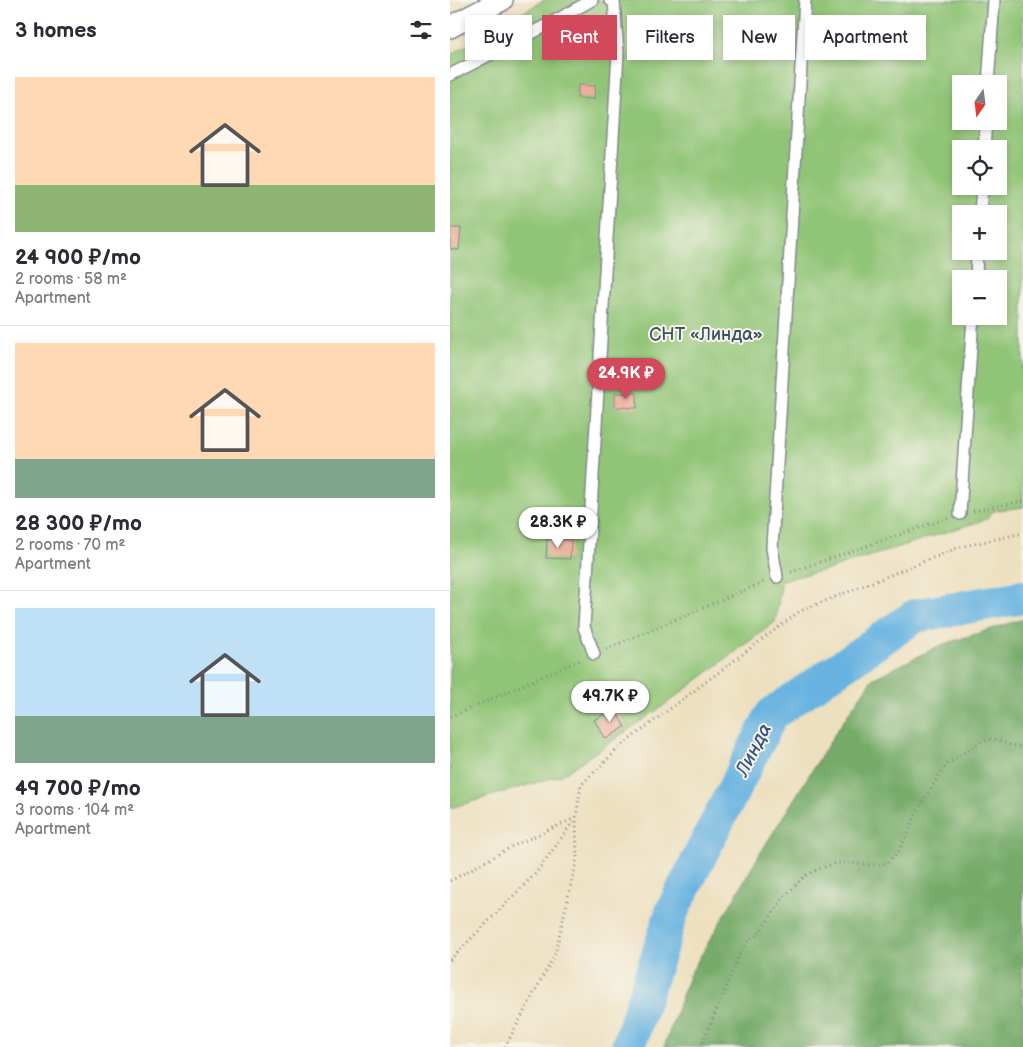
<!DOCTYPE html>
<html lang="en">
<head>
<meta charset="utf-8">
<style>
  body { margin:0; font-family:"Balsamiq Sans",sans-serif; background:#f2f2f3; color:#2b2b33; height:100vh; display:flex; flex-direction:column; font-size:19px; white-space:nowrap }
  * { box-sizing:border-box; margin:0 }
  p { font-size:16px; color:#7c7c81 }
  .icon { flex:none; width:28px; height:28px; fill:none; stroke:currentColor; stroke-width:2; stroke-linecap:round; stroke-linejoin:round }
  .map { position:relative; flex:1; overflow:hidden }
  .side { display:flex; flex-direction:column; background:#fff; width:450px }
  .side>* { flex:none }
  .top-card { position:absolute; left:15px; top:15px; width:475px; height:45px; display:flex; gap:10px }
  .needle { width:32px; rotate:194deg }
  .controls { position:absolute; left:502px; top:75px; display:grid; gap:10px }
  .controls a { display:grid; place-items:center; width:55px; height:55px; border-radius:0px; background:#fff; box-shadow:0 2px 8px #0003; font-size:25px }
  .price { position:absolute; translate:-50% -42px; padding:0 11px; border-radius:18px; background:#fff; color:#222; font-size:16px; line-height:32px; filter:drop-shadow(0 1px 2px #0008) }
  .price::after { content:''; position:absolute; left:50%; top:30px; width:15px; height:11px; margin-left:-8px; background:inherit; clip-path:polygon(0 0,100% 0,50% 100%) }
  .price.active { background:#d1495b; color:#fff }
  ul { padding:0; list-style:none }
  li { display:grid; align-content:center; gap:10px; height:265px; padding:0 15px }
  li+li { border-top:1px solid #e1e1e2 }
  li span { display:grid; place-items:center; height:155px; border-radius:0px; color:#555 }
  li>.icon { margin-inline-start:auto }
  span .icon { width:90px; height:90px; fill:#fffc; stroke-width:1 }
  li b { font-size:21px }
  h2 { display:flex; justify-content:space-between; align-items:center; height:60px; padding:0 15px; font-size:21px }
  .chip { padding:0 18px; border-radius:0px; background:#fff; box-shadow:0 2px 8px #0003; font-size:18px; line-height:45px }
  .chip.active { background:#d1495b; color:#fff }
  main { display:flex; flex:1; min-height:0 }
  .map>svg:first-child { display:block }
  .green { fill:#90c476; stroke:#567a6a; fill-rule:evenodd }
  .forest { fill:#74aa67; stroke:#486c62 }
  .lines { fill:none; stroke-linecap:round; stroke-linejoin:round }
  .river { stroke:#68b3e1; stroke-width:34 }
  .building { fill:#ecab97 }
  .lane-casing { stroke:#84888e; stroke-width:14 }
  .street-casing { stroke:#84888e; stroke-width:24 }
  .path { stroke:#84888e; stroke-width:3; stroke-dasharray:1 4; stroke-linecap:butt }
  .lane { stroke:#fff; stroke-width:11 }
  .street { stroke:#fff; stroke-width:21 }
  .labels { text-anchor:middle; dominant-baseline:central; stroke-width:4; stroke-linejoin:round; paint-order:stroke }
  .park-label { font-size:18px; fill:#385464; stroke:#f7f3e8 }
  .water-label { font-size:19px; font-style:italic; fill:#325785; stroke:#f7f3e8 }
</style>
</head>
<body>
<main>
<section class="side">
<h2>3 homes<svg class="icon" aria-label="filters" viewBox="0 0 24 24"><path d="M4 7h16M4 17h16"/><circle cx="9" cy="7" r="2"/><circle cx="15" cy="17" r="2"/></svg></h2>
<ul>
<li><span style="background:linear-gradient(#ffd9b3 70%,#8fb573 0)"><svg class="icon" aria-label="home" viewBox="0 0 24 24"><path d="M3 11l9-7 9 7M6 9v11h12V9"/></svg></span><div><b>24 900 ₽/mo</b><p>2 rooms · 58 m²</p><p>Apartment</p></div></li>
<li><span style="background:linear-gradient(#ffd9b3 75%,#7fa58c 0)"><svg class="icon" aria-label="home" viewBox="0 0 24 24"><path d="M3 11l9-7 9 7M6 9v11h12V9"/></svg></span><div><b>28 300 ₽/mo</b><p>2 rooms · 70 m²</p><p>Apartment</p></div></li>
<li><span style="background:linear-gradient(#bfe0f5 70%,#7fa58c 0)"><svg class="icon" aria-label="home" viewBox="0 0 24 24"><path d="M3 11l9-7 9 7M6 9v11h12V9"/></svg></span><div><b>49 700 ₽/mo</b><p>3 rooms · 104 m²</p><p>Apartment</p></div></li>
</ul>
</section>
<div class="map">
<svg width="573" height="1047" viewBox="0 0 573 1047">
  <rect width="100%" height="100%" fill="#f7f3e8"/>
  <filter id="ink" filterUnits="userSpaceOnUse"><feTurbulence type="fractalNoise" baseFrequency=".02" numOctaves="2"/><feDisplacementMap in="SourceGraphic" scale="10" xChannelSelector="R" yChannelSelector="G"/><feConvolveMatrix kernelMatrix="1 2 1 2 8 2 1 2 1" color-interpolation-filters="sRGB"/></filter>
  <filter id="wash" filterUnits="userSpaceOnUse"><feTurbulence type="fractalNoise" baseFrequency=".0096" numOctaves="4" result="noise"/><feDisplacementMap in="SourceGraphic" scale="20" xChannelSelector="R" yChannelSelector="G"/><feGaussianBlur stdDeviation="1.12" result="paint"/><feColorMatrix in="noise" values="0 0 0 0 0 0 0 0 0 0 0 0 0 0 0 0 0 1.4 0 .05"/><feComposite in="paint" operator="in"/></filter>
  <g filter="url(#wash)">
    <rect width="100%" height="100%" fill="#ede0bf"/>
    <path class="green" d="M94,0H573V507L543,511L537,519L380,569L332,580L325,622L213,706L112,775L0,808V55ZM511,84H549V121H511ZM511,149H549V186H511ZM511,214H549V251H511ZM511,279H549V316H511Z"/>
    <path class="forest" d="M573,619V1047H214L239,976L311,852L386,732L422,679L491,645Z"/>
    <g class="lines">
      <path class="river" d="M178,1047L223,909L322,714L465,616L573,597"/>
    </g>
    <g id="blocks">
      <g class="building">
        <path d="M128,85L145,86L144,99L127,98Z"/>
        <path d="M0,228H11L9,250L0,249Z"/>
        <path d="M165,393H187V408L165,407Z"/>
        <path d="M97,539L121,540L120,559L96,558Z"/>
        <path d="M164,708L175,727L156,739L144,720Z"/>
      </g>
    </g>
  </g>
  <g filter="url(#ink)">
    <use href="#blocks" fill-opacity="0" stroke="#84888e" stroke-width="1"/>
    <g class="lines">
      <defs>
        <g id="lane">
          <path d="M0,75L101,23L142,0"/>
          <path d="M538,84L544,0"/>
          <path d="M534,149L536,121"/>
          <path d="M530,214L532,186"/>
          <path d="M526,279L527,251"/>
          <path d="M510,514L523,316"/>
          <path d="M327,577L322,548L355,0"/>
          <path d="M144,654L134,627L168,53L164,1L160,0"/>
        </g>
        <path id="street" d="M0,27L52,0"/>
      </defs>
      <use href="#lane" class="lane-casing"/>
      <use href="#street" class="street-casing"/>
      <g class="path">
        <path d="M523,511L573,501"/>
        <path d="M341,572L498,518"/>
        <path d="M156,649L314,582"/>
        <path d="M0,717L132,659"/>
        <path d="M0,881L63,846L125,818"/>
        <path d="M0,960L86,873L125,819"/>
        <path d="M55,1047L105,954L127,859L126,818L131,785L172,745L350,611L510,547L573,533"/>
        <path d="M251,1047L290,953L299,940L308,935L333,898L356,875L371,868L387,863H399L426,865L437,863L448,852L457,835L468,810L488,777L496,765L506,758L531,742L538,739L548,740L560,745L573,747"/>
      </g>
      <use href="#lane" class="lane"/>
      <use href="#street" class="street"/>
    </g>
  </g>
  <g class="labels">
    <g class="park-label">
      <text x="256" y="334">СНТ «Линда»</text>
    </g>
    <g class="water-label">
      <text transform="translate(304 750) rotate(-63)">Линда</text>
    </g>
  </g>
</svg>
<div class="controls">
<a><svg class="needle" viewBox="-14 -14 28 28"><path d="M0-13l5 13h-10z" fill="#e53935"/><path d="M0 13l5-13h-10z" fill="#7c7c81"/></svg></a>
<a><svg class="icon" aria-label="locate" viewBox="0 0 24 24"><circle cx="12" cy="12" r="6"/><path d="M12 2v4M12 18v4M2 12h4M18 12h4"/></svg></a>
<a>+</a>
<a>−</a>
</div>
<b class="price active" style="left:176px;top:400px">24.9K ₽</b>
<b class="price" style="left:108px;top:549px">28.3K ₽</b>
<b class="price" style="left:160px;top:723px">49.7K ₽</b>
<div class="top-card">
<a class="chip">Buy</a>
<a class="chip active">Rent</a>
<a class="chip">Filters</a>
<a class="chip">New</a>
<a class="chip">Apartment</a>
</div>
</div>
</main>
</body>
</html>
